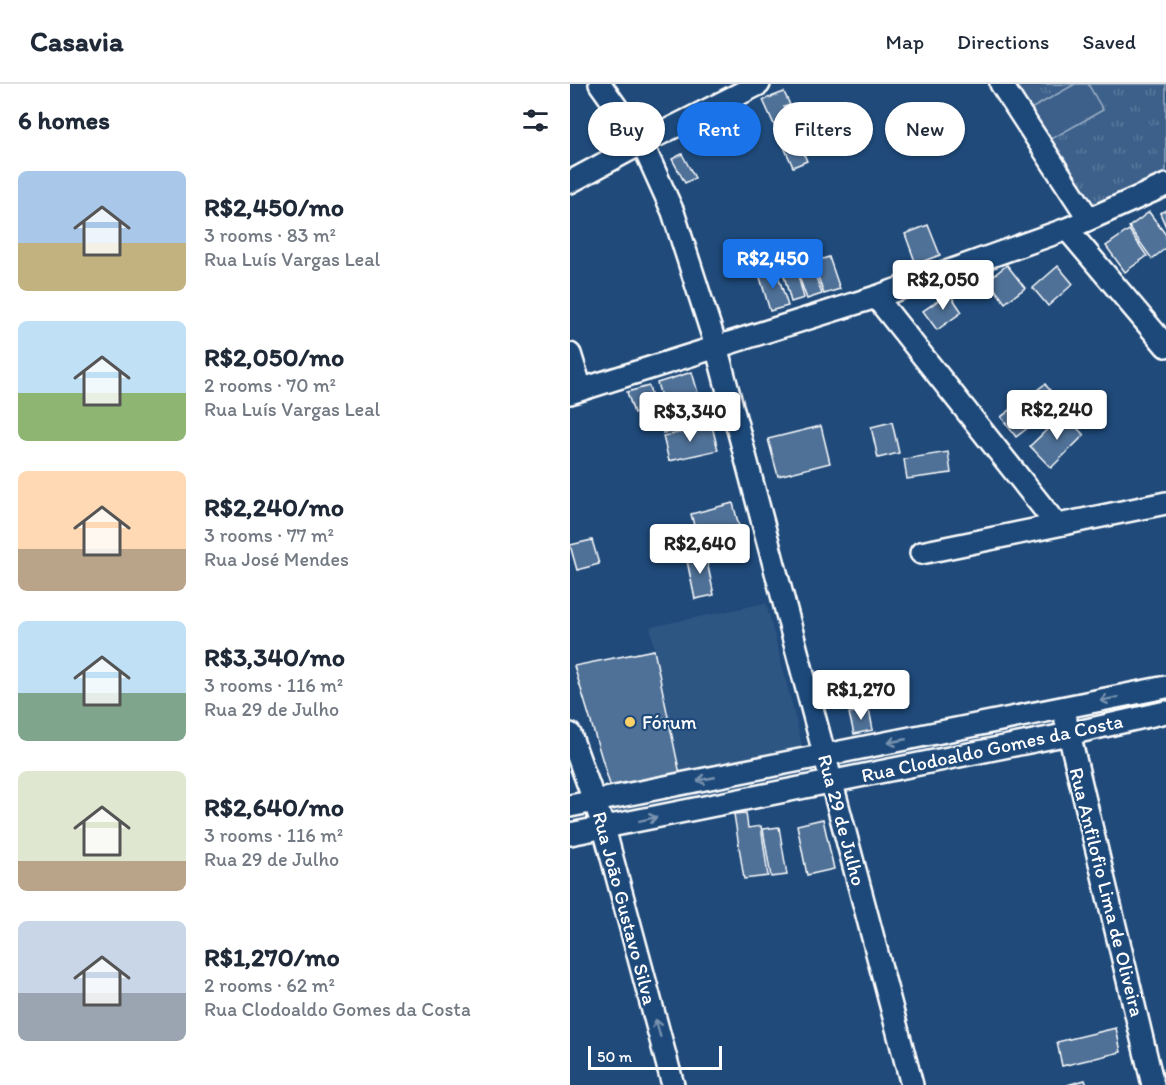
<!DOCTYPE html>
<html lang="en">
<head>
<meta charset="utf-8">
<style>
  body { margin:0; font-family:Itim,sans-serif; background:#f2f2f3; color:#1f2937; height:100vh; display:flex; flex-direction:column; font-size:22px; white-space:nowrap }
  * { box-sizing:border-box; margin:0 }
  p { font-size:20px; color:#747a83 }
  .icon { flex:none; width:33px; height:33px; fill:none; stroke:currentColor; stroke-width:2; stroke-linecap:round; stroke-linejoin:round }
  .map { position:relative; flex:1; overflow:hidden }
  .panel { display:flex; flex-direction:column; background:#fff; width:570px }
  .panel>* { flex:none }
  .guide { position:absolute; left:18px; top:18px; width:488px; height:54px; display:flex; gap:12px }
  .scale { position:absolute; left:18px; bottom:15px; width:134px; box-sizing:border-box; padding-left:6px; border:3px solid #fff; border-top:0; font-size:16px; line-height:21px; white-space:nowrap; color:#fff; -webkit-text-stroke:4px #1f4a7a; paint-order:stroke }
  .price { position:absolute; translate:-50% -51px; padding:0 14px; border-radius:6px; background:#fff; color:#222; font-size:20px; line-height:39px; filter:drop-shadow(0 2px 3px #0008) }
  .price::after { content:''; position:absolute; left:50%; top:36px; width:18px; height:14px; margin-left:-9px; background:inherit; clip-path:polygon(0 0,100% 0,50% 100%) }
  .price.selected { background:#1a73e8; color:#fff }
  ul { padding:0; list-style:none }
  li { display:flex; align-items:center; gap:18px; height:150px; padding:0 18px }
  li span { display:grid; place-items:center; flex:none; width:168px; height:120px; border-radius:9px; color:#555 }
  li>.icon { margin-inline-start:auto }
  span .icon { width:72px; height:72px; fill:#fffc; stroke-width:1 }
  li b { font-size:26px }
  h2 { display:flex; justify-content:space-between; align-items:center; height:72px; padding:0 18px; font-size:26px }
  .tag { padding:0 21px; border-radius:27px; background:#fff; box-shadow:0 2px 4px #0004; font-size:21px; line-height:54px }
  .tag.selected { background:#1a73e8; color:#fff }
  header { display:flex; align-items:center; gap:36px; box-sizing:border-box; height:84px; padding:0 30px; background:#fff; border-bottom:2px solid #e0e1e3 }
  header strong { font-size:28px }
  nav { display:flex; gap:33px; margin-inline-start:auto; font-size:21px }
  main { display:flex; flex:1; min-height:0 }
  .map>svg:first-child { display:block }
  .built { fill:#2e5683 }
  .grass { fill:url(#grass-tufts); stroke:#9eb0c5; stroke-width:1.5 }
  .garden { fill:#3c618b; stroke:#9eb0c5; stroke-width:1.5 }
  .building { fill:#507197; stroke:#fff; stroke-width:1.5 }
  .lines { fill:none; stroke-linecap:round; stroke-linejoin:round }
  .minor-casing { stroke:#fff; stroke-width:26 }
  .minor { stroke:#1f4a7a; stroke-width:21 }
  .oneway { stroke:#7992af }
  .poi-dot { fill:#ffd166; stroke:#1f4a7a; stroke-width:2 }
  .labels { text-anchor:middle; dominant-baseline:central; stroke-width:4.5; stroke-linejoin:round; paint-order:stroke }
  .poi-label { font-size:20px; fill:#fff; stroke:#1f4a7a; text-anchor:start }
  .street-label { font-size:20px; fill:#fff; stroke:#1f4a7a }
</style>
</head>
<body>
<header>
<strong>Casavia</strong>
<nav><a>Map</a><a>Directions</a><a>Saved</a></nav>
</header>
<main>
<section class="panel">
<h2>6 homes<svg class="icon" aria-label="filters" viewBox="0 0 24 24"><path d="M4 7h16M4 17h16"/><circle cx="9" cy="7" r="2"/><circle cx="15" cy="17" r="2"/></svg></h2>
<ul>
<li><span style="background:linear-gradient(#a9c7e8 60%,#c2b280 0)"><svg class="icon" aria-label="home" viewBox="0 0 24 24"><path d="M3 11l9-7 9 7M6 9v11h12V9"/></svg></span><div><b>R$2,450/mo</b><p>3 rooms · 83 m²</p><p>Rua Luís Vargas Leal</p></div></li>
<li><span style="background:linear-gradient(#bfe0f5 60%,#8fb573 0)"><svg class="icon" aria-label="home" viewBox="0 0 24 24"><path d="M3 11l9-7 9 7M6 9v11h12V9"/></svg></span><div><b>R$2,050/mo</b><p>2 rooms · 70 m²</p><p>Rua Luís Vargas Leal</p></div></li>
<li><span style="background:linear-gradient(#ffd9b3 65%,#b9a48a 0)"><svg class="icon" aria-label="home" viewBox="0 0 24 24"><path d="M3 11l9-7 9 7M6 9v11h12V9"/></svg></span><div><b>R$2,240/mo</b><p>3 rooms · 77 m²</p><p>Rua José Mendes</p></div></li>
<li><span style="background:linear-gradient(#bfe0f5 60%,#7fa58c 0)"><svg class="icon" aria-label="home" viewBox="0 0 24 24"><path d="M3 11l9-7 9 7M6 9v11h12V9"/></svg></span><div><b>R$3,340/mo</b><p>3 rooms · 116 m²</p><p>Rua 29 de Julho</p></div></li>
<li><span style="background:linear-gradient(#dfe7d0 75%,#b9a48a 0)"><svg class="icon" aria-label="home" viewBox="0 0 24 24"><path d="M3 11l9-7 9 7M6 9v11h12V9"/></svg></span><div><b>R$2,640/mo</b><p>3 rooms · 116 m²</p><p>Rua 29 de Julho</p></div></li>
<li><span style="background:linear-gradient(#c9d6e8 60%,#9aa5b1 0)"><svg class="icon" aria-label="home" viewBox="0 0 24 24"><path d="M3 11l9-7 9 7M6 9v11h12V9"/></svg></span><div><b>R$1,270/mo</b><p>2 rooms · 62 m²</p><p>Rua Clodoaldo Gomes da Costa</p></div></li>
</ul>
</section>
<div class="map">
<svg width="596" height="1001" viewBox="0 0 596 1001">
  <defs>
    <pattern id="grass-tufts" width="24" height="20" patternUnits="userSpaceOnUse" patternTransform="scale(1.5)"><rect width="24" height="20" fill="#3c618b"/><path d="M3 7l-1-3M5 7V3M7 7l1-3M15 17l-1-3M17 17v-4M19 17l1-3" fill="none" stroke="#59799c"/></pattern>
  </defs>
  <rect width="100%" height="100%" fill="#1f4a7a"/>
  <filter id="ink" filterUnits="userSpaceOnUse"><feTurbulence type="fractalNoise" baseFrequency=".0167" numOctaves="2"/><feDisplacementMap in="SourceGraphic" scale="12" xChannelSelector="R" yChannelSelector="G"/><feConvolveMatrix kernelMatrix="1 2 1 2 8 2 1 2 1" color-interpolation-filters="sRGB"/></filter>
  <g filter="url(#ink)">
    <path class="built" d="M196,519L234,668L111,695L80,543Z"/>
    <path class="grass" d="M437,0H596V95L519,128Z"/>
    <path class="garden" d="M505,0H518L533,26L478,57L459,26Z"/>
    <g class="building">
      <path d="M214,8L220,21L214,23L237,77L223,83L193,16Z"/>
      <path d="M112,70L125,94L115,99L102,75Z"/>
      <path d="M596,126V143L590,129Z"/>
      <path d="M579,128L596,151V164L582,175L559,143Z"/>
      <path d="M358,141L370,171L346,180L335,150Z"/>
      <path d="M559,146L577,172L555,188L536,162Z"/>
      <path d="M259,173L270,205L254,210L243,178Z"/>
      <path d="M225,180L234,214L221,218L212,184Z"/>
      <path d="M437,181L455,204L435,219L418,196Z"/>
      <path d="M488,182L503,200L478,222L463,204Z"/>
      <path d="M206,185L218,222L200,227L189,190Z"/>
      <path d="M243,185L252,210L237,215L228,190Z"/>
      <path d="M379,209L392,228L367,246L353,227Z"/>
      <path d="M122,288L128,309L93,319L87,299Z"/>
      <path d="M475,300L490,319L446,353L431,333Z"/>
      <path d="M79,302L85,323L64,329L57,308Z"/>
      <path d="M134,312L140,338L93,349L87,322Z"/>
      <path d="M493,330L514,351L481,384L460,362Z"/>
      <path d="M322,338L329,369L308,374L301,343Z"/>
      <path d="M142,342L148,366L99,377L93,352Z"/>
      <path d="M251,342L260,379L208,392L198,355Z"/>
      <path d="M378,368L381,389L337,395L334,375Z"/>
      <path d="M163,419L171,450L133,459L130,448L126,449L121,430Z"/>
      <path d="M22,456L29,480L7,486L0,461Z"/>
      <path d="M135,468L144,511L125,515L116,472Z"/>
      <path d="M84,566L111,695L43,711L4,582Z"/>
      <path d="M299,625L303,646L284,650L279,629Z"/>
      <path d="M176,729L178,744L191,742L198,792L174,795L164,730Z"/>
      <path d="M253,735L264,785L237,791L227,741Z"/>
      <path d="M209,743L217,791L201,793L193,745Z"/>
      <path d="M546,944L551,968L492,982L487,958Z"/>
      <path d="M515,996L517,1001H497Z"/>
    </g>
    <g class="lines">
      <defs>
        <g id="minor">
          <path d="M30,0L72,59L103,128L146,262L342,1001"/>
          <path d="M431,0L519,135"/>
          <path d="M0,98L72,59L189,0"/>
          <path d="M497,145L596,262"/>
          <path d="M306,213L486,440"/>
          <path d="M0,270L11,305"/>
          <path d="M0,309L306,213L497,145L596,101"/>
          <path d="M351,469L596,419"/>
          <path d="M496,637L583,1001"/>
          <path d="M0,650L34,744L103,1001"/>
          <path d="M0,722L596,603"/>
          <path d="M0,750L499,650L596,628"/>
        </g>
      </defs>
      <use href="#minor" class="minor-casing"/>
      <use href="#minor" class="minor"/>
    </g>
    <defs><path id="oneway-shaft" d="M-6 0H5M1.5-3L5.5 0L1.5 3" fill="none" stroke-width="1.6" stroke-linecap="round" stroke-linejoin="round" transform="scale(1.5)"/></defs>
    <g class="oneway">
      <use href="#oneway-shaft" transform="translate(539 615) rotate(168)"/>
      <use href="#oneway-shaft" transform="translate(327 657) rotate(169)"/>
      <use href="#oneway-shaft" transform="translate(136 695) rotate(169)"/>
      <use href="#oneway-shaft" transform="translate(78 735) rotate(-12)"/>
      <use href="#oneway-shaft" transform="translate(88 944) rotate(-105)"/>
    </g>
  </g>
  <circle class="poi-dot" cx="60" cy="638" r="6"/>
  <g class="labels">
    <g class="poi-label">
      <text x="72" y="638">Fórum</text>
    </g>
    <g class="street-label">
      <text transform="translate(422 664) rotate(-12)">Rua Clodoaldo Gomes da Costa</text>
      <text transform="translate(272 736) rotate(75)">Rua 29 de Julho</text>
      <text transform="translate(537 808) rotate(76)">Rua Anfilofio Lima de Oliveira</text>
      <text transform="translate(55 824) rotate(75)">Rua João Gustavo Silva</text>
    </g>
  </g>
</svg>
<div class="scale">50 m</div>
<b class="price selected" style="left:203px;top:206px">R$2,450</b>
<b class="price" style="left:373px;top:227px">R$2,050</b>
<b class="price" style="left:487px;top:357px">R$2,240</b>
<b class="price" style="left:120px;top:359px">R$3,340</b>
<b class="price" style="left:130px;top:491px">R$2,640</b>
<b class="price" style="left:291px;top:637px">R$1,270</b>
<div class="guide">
<a class="tag">Buy</a>
<a class="tag selected">Rent</a>
<a class="tag">Filters</a>
<a class="tag">New</a>
</div>
</div>
</main>
</body>
</html>
